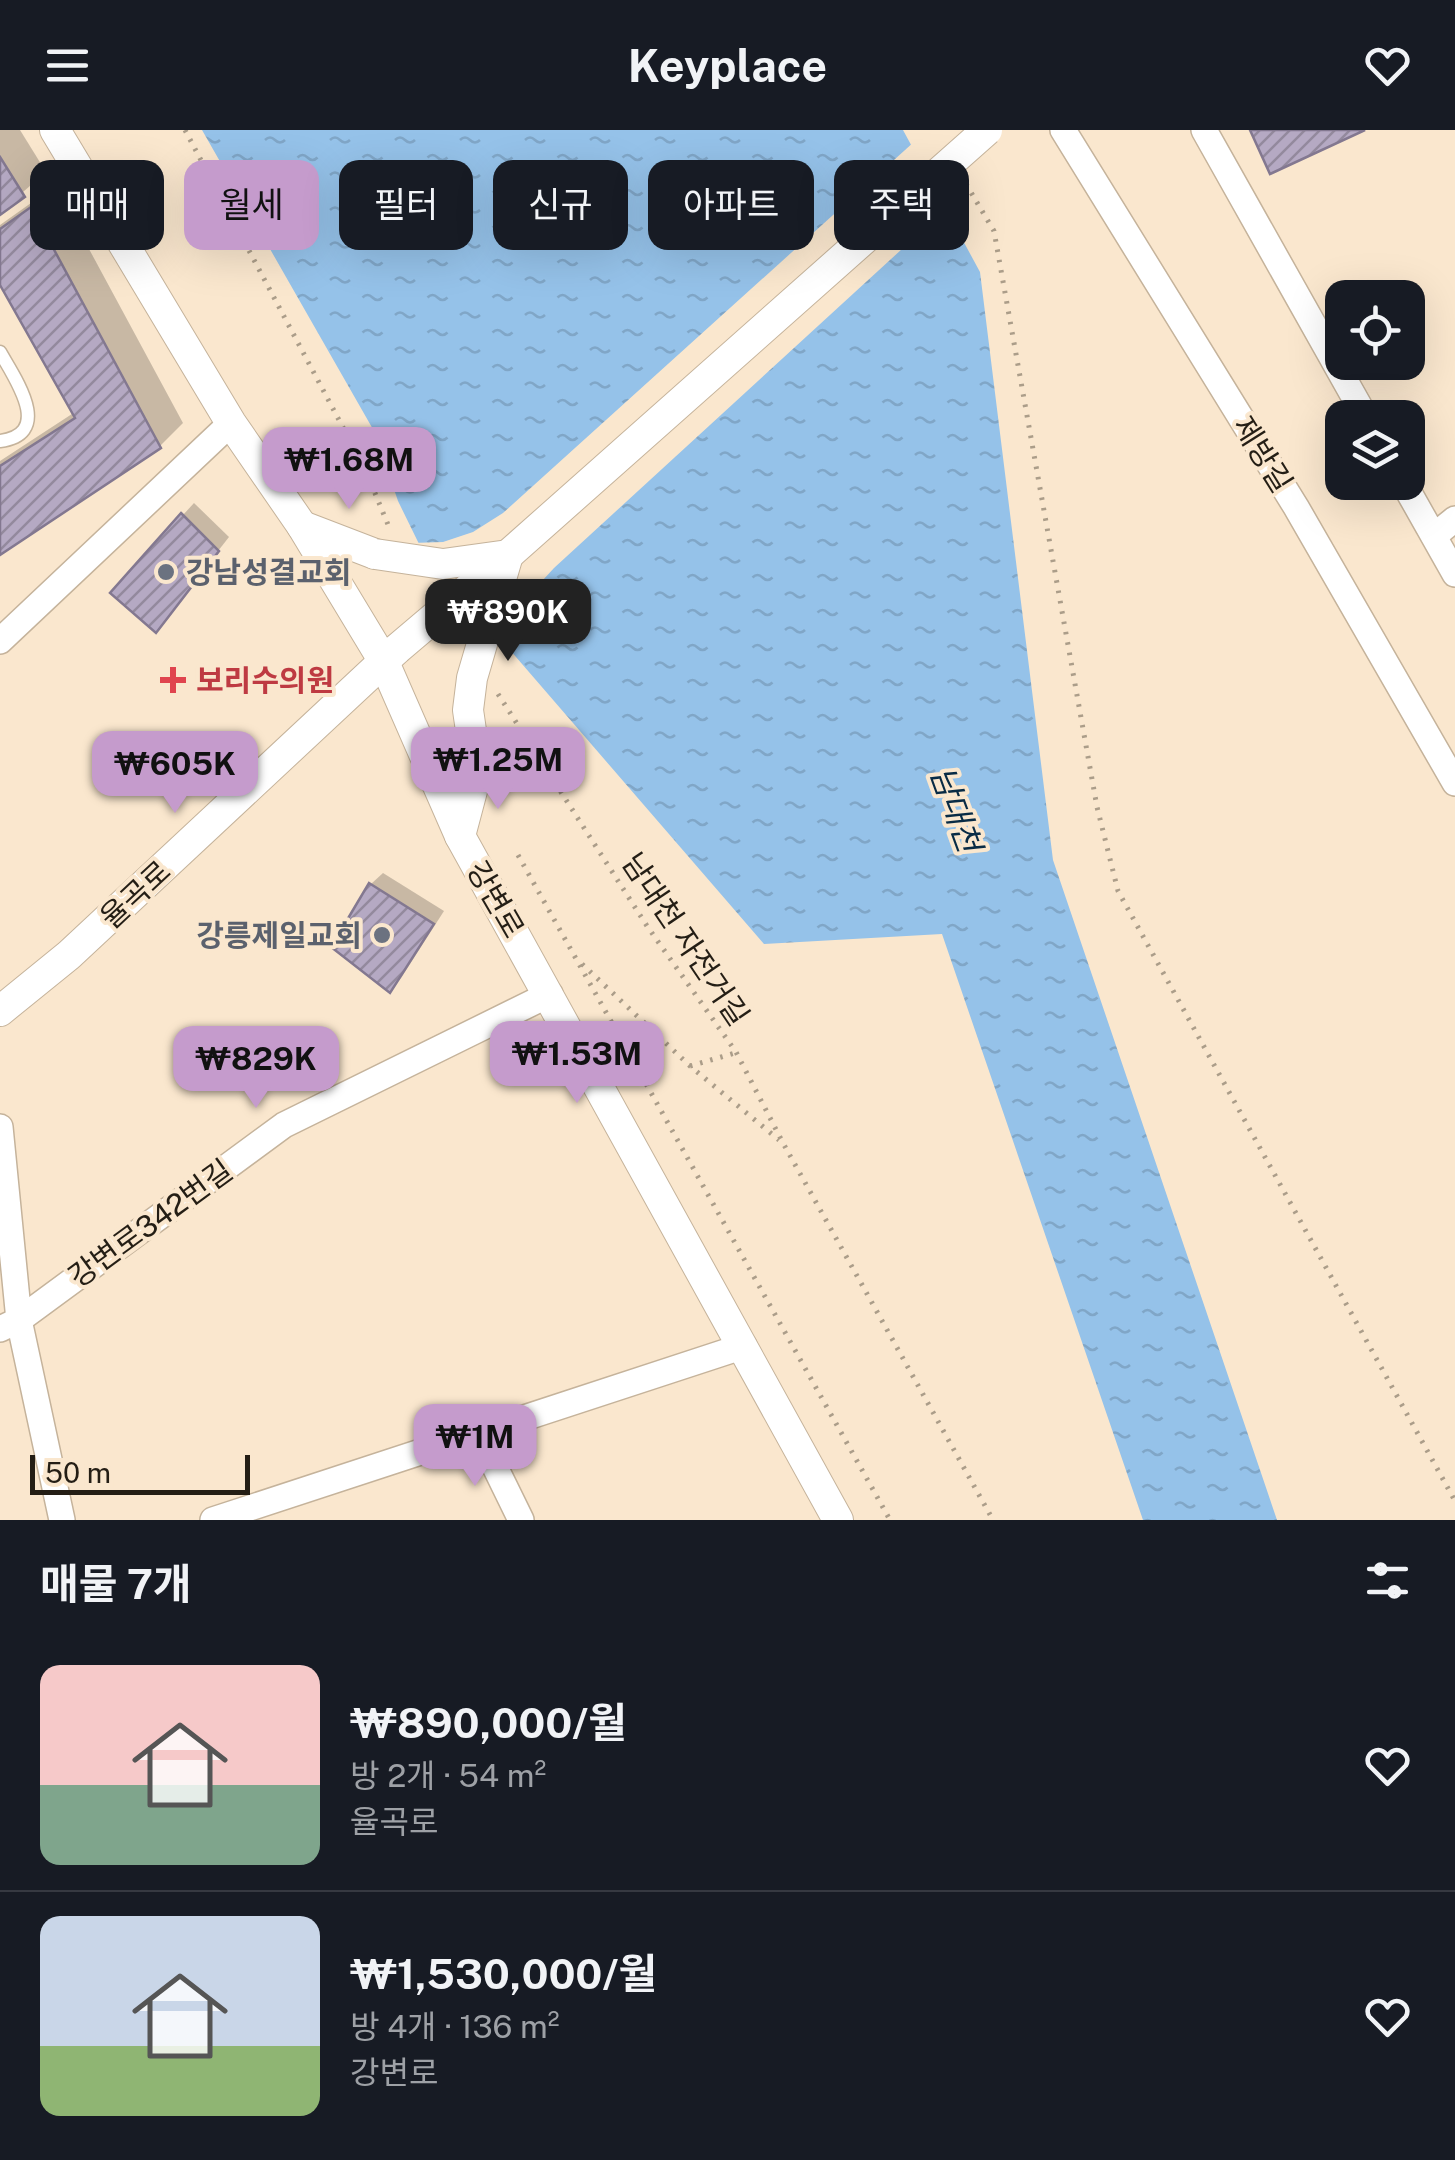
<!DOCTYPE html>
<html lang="ko">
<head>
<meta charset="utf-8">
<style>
  body { margin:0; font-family:"Public Sans","Noto Sans KR",sans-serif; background:#242831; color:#f1f3f6; height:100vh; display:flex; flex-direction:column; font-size:38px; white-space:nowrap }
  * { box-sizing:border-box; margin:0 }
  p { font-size:32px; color:#9ea1a6 }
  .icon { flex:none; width:55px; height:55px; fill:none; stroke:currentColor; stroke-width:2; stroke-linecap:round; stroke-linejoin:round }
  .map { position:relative; height:1390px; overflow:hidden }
  .side { display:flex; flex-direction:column; background:#171b24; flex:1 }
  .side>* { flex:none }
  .hud { position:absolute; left:30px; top:30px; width:1395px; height:90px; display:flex; gap:20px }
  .tools { position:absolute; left:1325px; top:150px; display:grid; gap:20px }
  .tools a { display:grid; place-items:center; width:100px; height:100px; border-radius:20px; background:#171b24; box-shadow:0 10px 40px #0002; font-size:50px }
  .scale { position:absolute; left:30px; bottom:25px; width:220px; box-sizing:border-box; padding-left:10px; border:5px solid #241e15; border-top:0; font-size:28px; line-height:35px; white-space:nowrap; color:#241e15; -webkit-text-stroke:8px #fae7ce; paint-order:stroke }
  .price { position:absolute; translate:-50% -85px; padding:0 22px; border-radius:20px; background:#c59bcc; color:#111; font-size:32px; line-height:65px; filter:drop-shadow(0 2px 5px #0008) }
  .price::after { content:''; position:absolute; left:50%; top:60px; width:30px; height:22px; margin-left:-15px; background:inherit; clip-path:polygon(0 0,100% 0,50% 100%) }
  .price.current { background:#222; color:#fff }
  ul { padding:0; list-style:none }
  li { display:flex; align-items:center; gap:30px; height:250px; padding:0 40px }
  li+li { border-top:2px solid #363941 }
  li span { display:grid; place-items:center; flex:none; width:280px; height:200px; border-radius:20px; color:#555 }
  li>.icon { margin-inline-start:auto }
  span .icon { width:120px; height:120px; fill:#fffc; stroke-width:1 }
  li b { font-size:42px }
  h2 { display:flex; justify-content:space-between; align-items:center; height:120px; padding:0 40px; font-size:42px }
  .chip { padding:0 35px; border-radius:20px; background:#171b24; box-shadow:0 10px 40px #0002; font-size:35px; line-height:90px }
  .chip.current { background:#c59bcc; color:#111 }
  header { display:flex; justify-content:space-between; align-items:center; height:130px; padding:0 40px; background:#171b24; font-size:45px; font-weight:700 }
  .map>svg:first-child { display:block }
  .water { fill:url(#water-ripples) }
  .pier { fill:#fae7ce }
  .shadow { fill:#0003 }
  .building { fill:url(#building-hatch); stroke:#837890; stroke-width:2.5 }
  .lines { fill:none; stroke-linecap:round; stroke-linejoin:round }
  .service-casing { stroke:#c5b39b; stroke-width:15 }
  .minor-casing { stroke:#c5b39b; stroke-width:28 }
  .tertiary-casing { stroke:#c5b39b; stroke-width:32 }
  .path { stroke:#ab9d89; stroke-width:5; stroke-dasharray:2.5 8; stroke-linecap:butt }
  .service { stroke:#fff; stroke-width:12 }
  .minor { stroke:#fff; stroke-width:25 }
  .tertiary { stroke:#fff; stroke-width:30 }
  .tertiary-bridge-casing { stroke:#c5b39b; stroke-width:32; stroke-linecap:butt }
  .tertiary-bridge { stroke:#fff; stroke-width:30 }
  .worship-dot { fill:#6b7280; stroke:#fae7ce; stroke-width:4 }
  .health-dot { fill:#e0444e; stroke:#fae7ce; stroke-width:4 }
  .labels { text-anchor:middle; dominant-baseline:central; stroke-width:8; stroke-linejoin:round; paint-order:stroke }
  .street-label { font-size:30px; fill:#241e15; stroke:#fae7ce }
  .worship-label { font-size:30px; font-weight:bold; fill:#5b616d; stroke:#fae7ce; text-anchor:start }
  .health-label { font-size:30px; font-weight:bold; fill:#be3a42; stroke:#fae7ce; text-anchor:start }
  .water-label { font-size:32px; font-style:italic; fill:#082b45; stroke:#fae7ce }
</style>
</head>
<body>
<header><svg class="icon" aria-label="menu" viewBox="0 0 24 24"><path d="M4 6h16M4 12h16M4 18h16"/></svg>Keyplace<svg class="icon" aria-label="heart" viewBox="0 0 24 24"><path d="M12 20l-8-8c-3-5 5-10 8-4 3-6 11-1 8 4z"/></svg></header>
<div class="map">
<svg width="1455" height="1390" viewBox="0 0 1455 1390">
  <defs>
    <pattern id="water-ripples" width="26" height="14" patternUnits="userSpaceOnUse" patternTransform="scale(2.5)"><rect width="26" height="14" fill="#95c2e9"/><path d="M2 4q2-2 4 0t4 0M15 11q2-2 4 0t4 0" fill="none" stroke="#80a6c7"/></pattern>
    <pattern id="building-hatch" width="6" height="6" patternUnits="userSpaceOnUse" patternTransform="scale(2.5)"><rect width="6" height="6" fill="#b5a9c3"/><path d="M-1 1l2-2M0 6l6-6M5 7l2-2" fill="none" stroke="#93899d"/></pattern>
  </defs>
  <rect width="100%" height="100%" fill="#fae7ce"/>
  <path class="water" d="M202,0H903L980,142L1053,730L1277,1390H1143L942,804L764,814L420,416L398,371L374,301Z"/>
  <path class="pier" d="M915,11L950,75L554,438L519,476L500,519L412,413L443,412L473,402L503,383Z"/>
  <g class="shadow">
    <path d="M0,0H20L46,42L0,82Z"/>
    <path d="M55,56L183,293L160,316L0,422V331L75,282L0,150V95Z"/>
    <path d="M194,373L229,407L156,500L183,385Z"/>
    <path d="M383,743L444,781L401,848L390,860L334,816L371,754Z"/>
  </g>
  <g class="building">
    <path d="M1250,0H1365L1270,44Z"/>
    <path d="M0,27L25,67L0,85Z"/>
    <path d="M31,77L161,318L0,425V336L75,288L0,155V99Z"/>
    <path d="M181,383L219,421L156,503L110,463Z"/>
    <path d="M369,753L434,794L390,863L331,817Z"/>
  </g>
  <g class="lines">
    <defs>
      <path id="service" d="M0,222C14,247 55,304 0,311"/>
      <g id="minor">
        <path d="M1063,0L1296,377L1455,653"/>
        <path d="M1204,0L1366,288"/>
        <path d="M1403,352L1455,444"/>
        <path d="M1434,406L1455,389"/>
        <path d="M0,511L231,293"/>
        <path d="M0,997L19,1190L62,1390"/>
        <path d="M0,1199L19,1190L284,995L550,864"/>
        <path d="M479,1304L521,1390"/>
        <path d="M213,1390L744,1216"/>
      </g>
      <g id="tertiary">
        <path d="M55,0L231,293L302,396L383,530L460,706L838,1390"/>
        <path d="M302,396L375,424"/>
        <path d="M460,706L477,642"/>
        <path d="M0,881L69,825L397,519"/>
      </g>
    </defs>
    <use href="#service" class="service-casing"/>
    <use href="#minor" class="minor-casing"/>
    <use href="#tertiary" class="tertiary-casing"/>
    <g class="path">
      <path d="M185,0L365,339L389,397"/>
      <path d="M966,54L994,101L1097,677L1118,761L1455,1371"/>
      <path d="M498,564L647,796L736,922L783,1013L993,1390"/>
      <path d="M518,725L890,1390"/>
      <path d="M582,834L690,936L779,1010"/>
      <path d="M690,936L735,923"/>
    </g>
    <use href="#service" class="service"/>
    <use href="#minor" class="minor"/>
    <use href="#tertiary" class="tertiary"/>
    <defs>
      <g id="tertiary-bridge">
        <path d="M375,424L443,434L508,425L472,548L468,580L477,642"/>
        <path d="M397,519L508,425L987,0"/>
      </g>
    </defs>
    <use href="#tertiary-bridge" class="tertiary-bridge-casing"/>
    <use href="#tertiary-bridge" class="tertiary-bridge"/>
  </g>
  <g class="worship-dot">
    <circle cx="166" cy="442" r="10"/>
    <circle cx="382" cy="805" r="10"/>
  </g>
  <path class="health-dot" d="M168 535h10v10h10v10h-10v10h-10v-10h-10v-10h10z"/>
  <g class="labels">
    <g class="street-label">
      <text transform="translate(1263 324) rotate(58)">제방길</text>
      <text transform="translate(135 764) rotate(-43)">율곡로</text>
      <text transform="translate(496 769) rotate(60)">강변로</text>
      <text transform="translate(686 809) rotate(56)">남대천 자전거길</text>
      <text transform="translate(150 1093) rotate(-36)">강변로342번길</text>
    </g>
    <g class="worship-label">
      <text x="186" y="442">강남성결교회</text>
      <text x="362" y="805" text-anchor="end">강릉제일교회</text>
    </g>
    <g class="health-label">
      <text x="196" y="550">보리수의원</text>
    </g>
    <g class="water-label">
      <text transform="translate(956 679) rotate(70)">남대천</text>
    </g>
  </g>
</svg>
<div class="tools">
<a><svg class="icon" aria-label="locate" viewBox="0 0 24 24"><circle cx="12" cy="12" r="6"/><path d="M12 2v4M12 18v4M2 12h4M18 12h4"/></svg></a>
<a><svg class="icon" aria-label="layers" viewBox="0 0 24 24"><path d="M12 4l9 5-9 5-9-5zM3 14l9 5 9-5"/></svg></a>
</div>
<div class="scale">50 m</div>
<b class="price" style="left:349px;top:382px">₩1.68M</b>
<b class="price current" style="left:508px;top:534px">₩890K</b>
<b class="price" style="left:498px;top:682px">₩1.25M</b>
<b class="price" style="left:175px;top:686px">₩605K</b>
<b class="price" style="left:577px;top:976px">₩1.53M</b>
<b class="price" style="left:256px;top:981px">₩829K</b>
<b class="price" style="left:475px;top:1359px">₩1M</b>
<div class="hud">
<a class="chip">매매</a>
<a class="chip current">월세</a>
<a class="chip">필터</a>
<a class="chip">신규</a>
<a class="chip">아파트</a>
<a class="chip">주택</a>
</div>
</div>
<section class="side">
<h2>매물 7개<svg class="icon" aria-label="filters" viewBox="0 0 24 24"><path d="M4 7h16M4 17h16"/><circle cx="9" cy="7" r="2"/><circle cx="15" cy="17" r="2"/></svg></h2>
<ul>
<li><span style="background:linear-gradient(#f6c9c9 60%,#7fa58c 0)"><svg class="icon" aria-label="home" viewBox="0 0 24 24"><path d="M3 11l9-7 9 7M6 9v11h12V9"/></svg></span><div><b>₩890,000/월</b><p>방 2개 · 54 m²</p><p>율곡로</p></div><svg class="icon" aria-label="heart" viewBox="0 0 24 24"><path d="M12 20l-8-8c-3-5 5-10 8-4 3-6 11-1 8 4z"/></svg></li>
<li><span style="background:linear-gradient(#c9d6e8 65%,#8fb573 0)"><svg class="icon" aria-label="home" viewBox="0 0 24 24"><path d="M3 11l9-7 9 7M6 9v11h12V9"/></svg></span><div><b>₩1,530,000/월</b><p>방 4개 · 136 m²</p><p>강변로</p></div><svg class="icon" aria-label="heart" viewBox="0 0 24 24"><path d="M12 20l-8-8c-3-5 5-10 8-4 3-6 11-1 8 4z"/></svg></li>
</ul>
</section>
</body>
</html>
